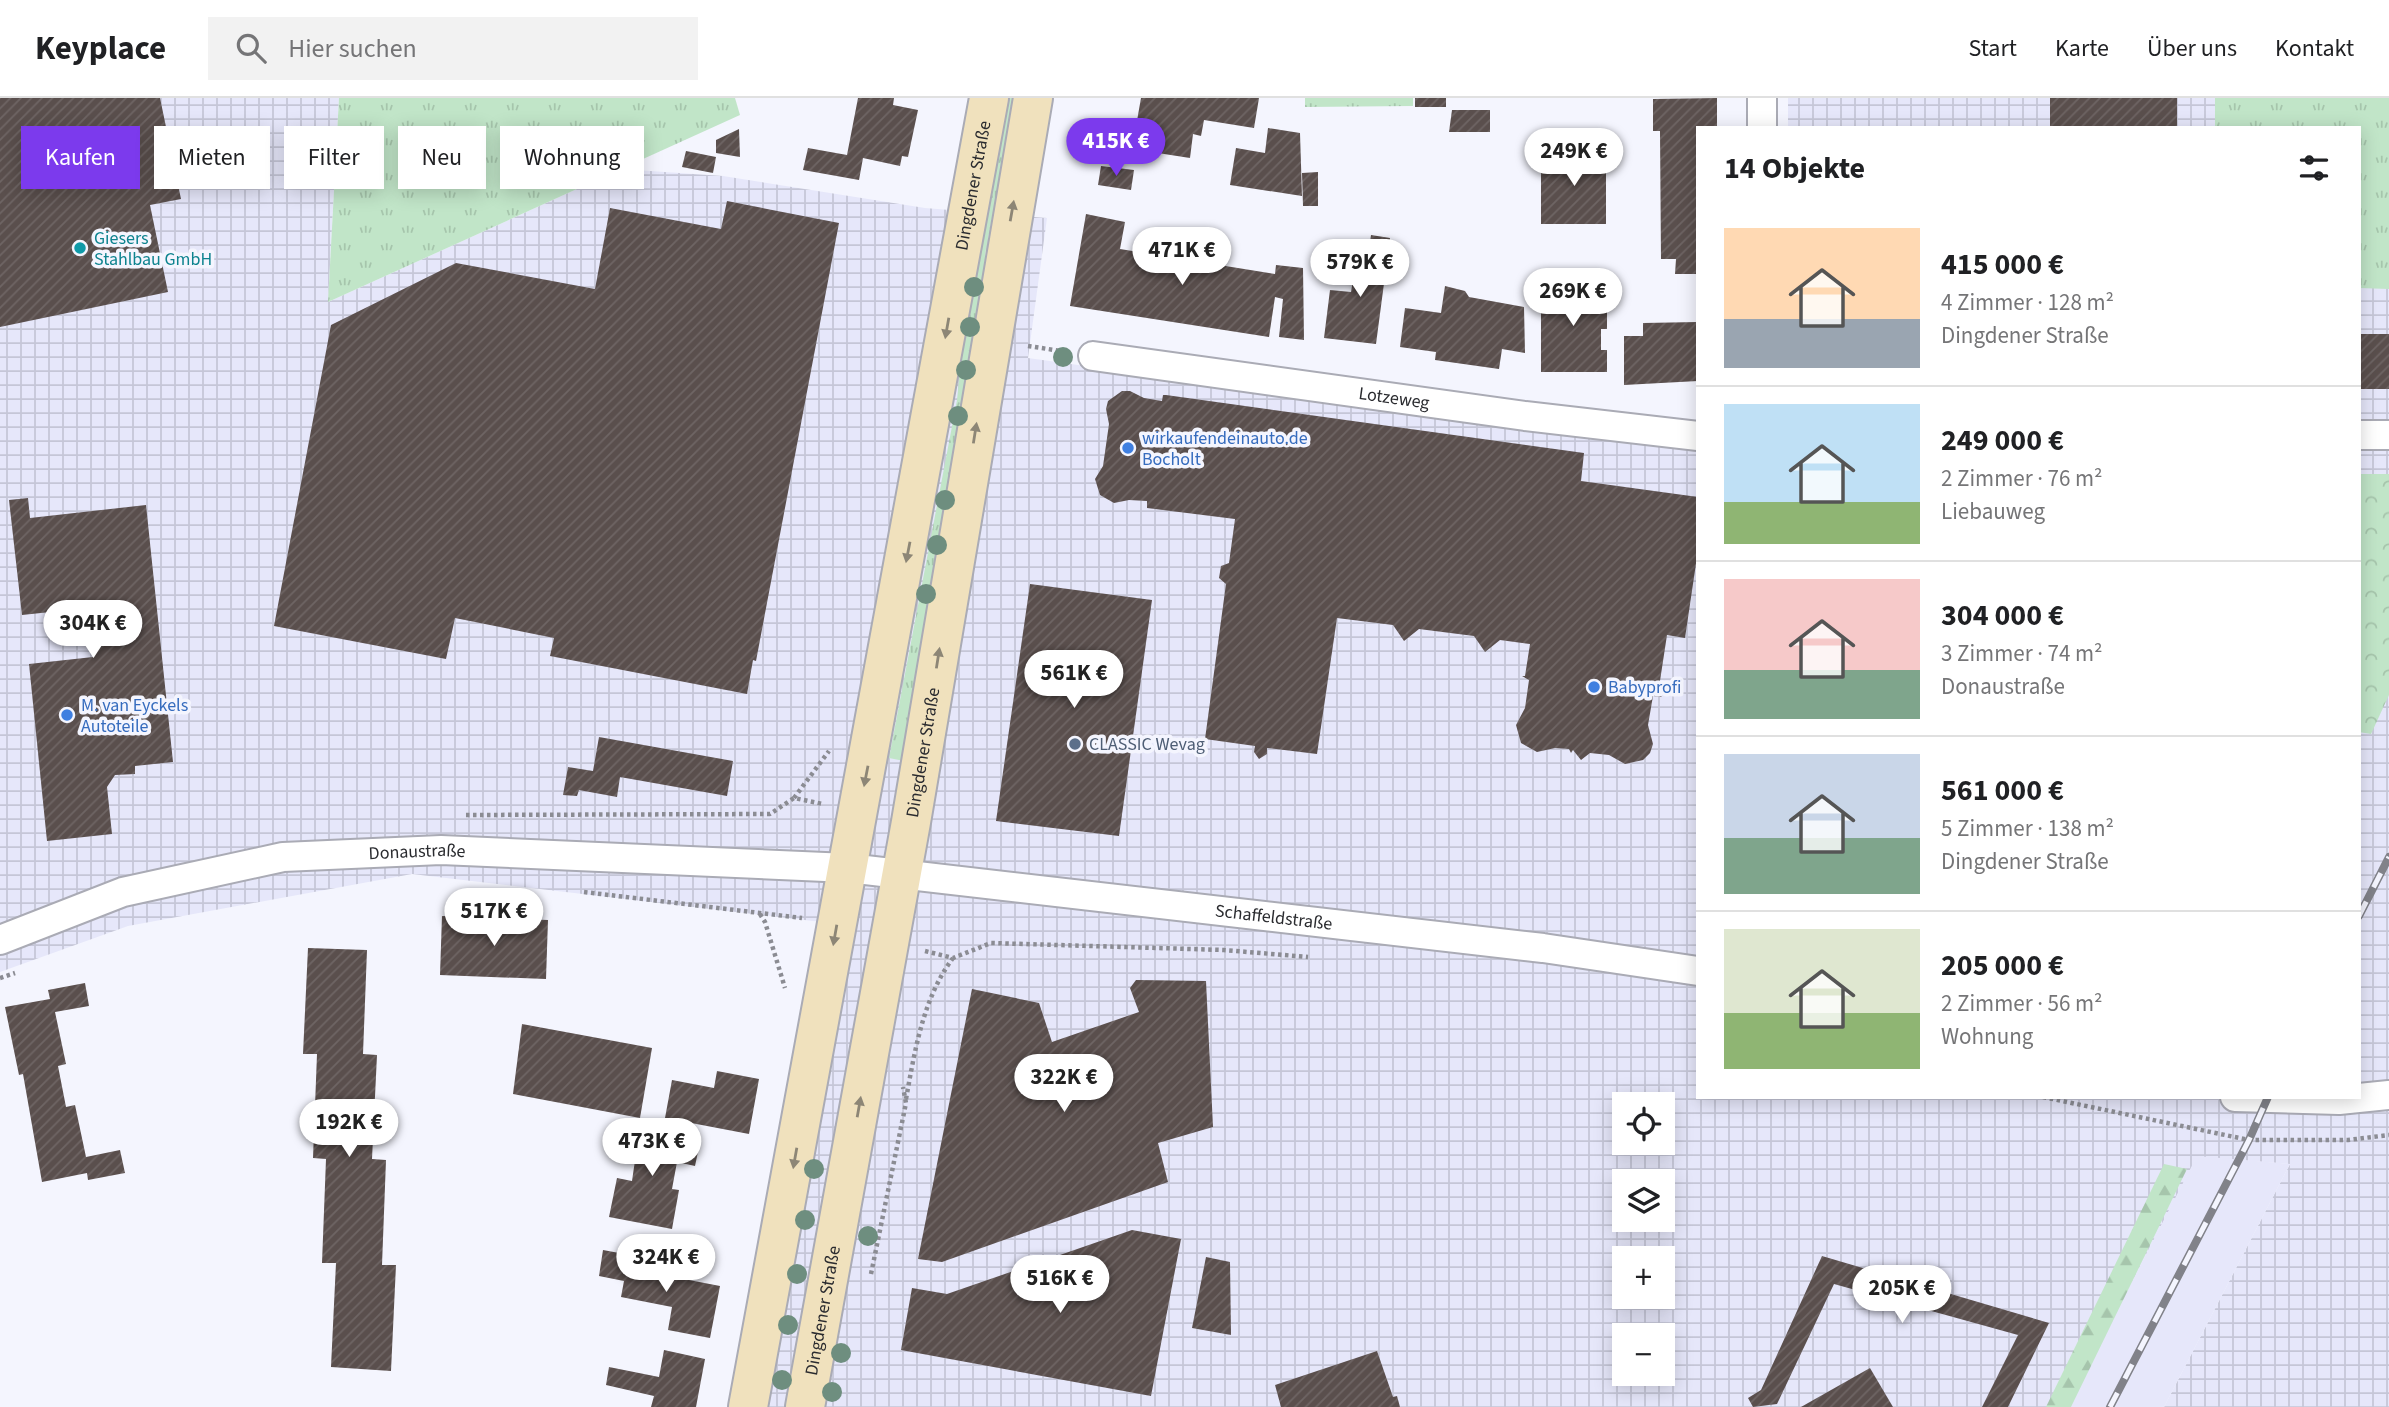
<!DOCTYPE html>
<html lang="de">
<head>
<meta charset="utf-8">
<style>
  body { margin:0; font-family:"Source Sans 3",sans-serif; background:#f2f2f2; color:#202124; height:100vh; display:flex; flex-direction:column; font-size:26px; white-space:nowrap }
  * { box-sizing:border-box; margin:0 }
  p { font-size:23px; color:#757577 }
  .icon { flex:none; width:38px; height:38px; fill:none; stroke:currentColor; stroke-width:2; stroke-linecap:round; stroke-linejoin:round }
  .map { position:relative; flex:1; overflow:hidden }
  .panel { position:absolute; left:1696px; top:28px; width:665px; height:973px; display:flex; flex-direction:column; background:#fff; border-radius:0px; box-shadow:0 4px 18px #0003 }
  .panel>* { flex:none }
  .hud { position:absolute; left:21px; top:28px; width:665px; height:63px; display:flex; gap:14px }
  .tools { position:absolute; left:1612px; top:994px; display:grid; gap:14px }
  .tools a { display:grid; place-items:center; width:63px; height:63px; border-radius:0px; background:#fff; box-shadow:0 4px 18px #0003; font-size:35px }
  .price { position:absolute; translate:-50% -60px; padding:0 16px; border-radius:24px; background:#fff; color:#222; font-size:23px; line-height:46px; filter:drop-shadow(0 2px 4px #0008) }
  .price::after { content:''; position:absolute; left:50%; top:42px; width:21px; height:16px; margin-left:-10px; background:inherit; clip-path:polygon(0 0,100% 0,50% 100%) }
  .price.on { background:#7c3aed; color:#fff }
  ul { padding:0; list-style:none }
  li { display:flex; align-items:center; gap:21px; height:175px; padding:0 28px }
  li+li { border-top:2px solid #e0e0e0 }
  li span { display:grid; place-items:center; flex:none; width:196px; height:140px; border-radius:0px; color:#555 }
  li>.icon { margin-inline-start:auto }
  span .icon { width:84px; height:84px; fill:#fffc; stroke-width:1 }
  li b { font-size:30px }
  h2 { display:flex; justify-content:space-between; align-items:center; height:84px; padding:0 28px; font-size:30px }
  .tag { padding:0 24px; border-radius:0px; background:#fff; box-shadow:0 4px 18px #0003; font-size:24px; line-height:63px }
  .tag.on { background:#7c3aed; color:#fff }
  header { display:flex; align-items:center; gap:42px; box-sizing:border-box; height:98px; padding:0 35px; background:#fff; border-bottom:2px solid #e0e0e0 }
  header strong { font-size:33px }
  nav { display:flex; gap:38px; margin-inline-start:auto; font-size:24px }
  .search { width:490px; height:63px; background:#f2f2f2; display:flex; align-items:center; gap:18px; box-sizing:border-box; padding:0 24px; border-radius:0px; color:#757577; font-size:26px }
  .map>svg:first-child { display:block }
  .industrial { fill:url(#industrial-grid); fill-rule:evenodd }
  .built { fill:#e6e7fa }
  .grass { fill:url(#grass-tufts) }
  .forest { fill:url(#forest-firs) }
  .park { fill:url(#park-crowns) }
  .building { fill:url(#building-hatch) }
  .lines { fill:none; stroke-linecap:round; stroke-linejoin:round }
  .minor-casing { stroke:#aaabb5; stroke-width:32 }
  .secondary-casing { stroke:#aaabb5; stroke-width:42 }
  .path { stroke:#8b8c93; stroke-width:4.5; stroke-dasharray:3.5 3.5; stroke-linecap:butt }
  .minor { stroke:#fff; stroke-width:28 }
  .secondary { stroke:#f0e1bd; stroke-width:38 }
  .rail-casing { stroke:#818289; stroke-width:8 }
  .rail { stroke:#f4f5fe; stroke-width:5; stroke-dasharray:16; stroke-linecap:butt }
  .tree { fill:#6e8e7f }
  .oneway { fill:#8d8676 }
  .culture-dot { fill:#0f9aa8; stroke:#f4f5fe; stroke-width:2.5 }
  .shop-dot { fill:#3f7fe0; stroke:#f4f5fe; stroke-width:2.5 }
  .service-dot { fill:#5c6f8a; stroke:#f4f5fe; stroke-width:2.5 }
  .labels { text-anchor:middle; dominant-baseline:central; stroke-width:7; stroke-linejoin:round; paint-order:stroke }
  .street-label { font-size:18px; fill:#2a2b2f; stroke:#f4f5fe }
  .culture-label { font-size:18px; fill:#0d838f; stroke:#f4f5fe; text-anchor:start }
  .shop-label { font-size:18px; fill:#366cbe; stroke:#f4f5fe; text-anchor:start }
  .service-label { font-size:18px; fill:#4e5e75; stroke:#f4f5fe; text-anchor:start }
</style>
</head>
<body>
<header>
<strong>Keyplace</strong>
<div class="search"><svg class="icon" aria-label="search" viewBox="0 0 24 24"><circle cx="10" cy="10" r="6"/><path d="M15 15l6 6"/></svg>Hier suchen</div>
<nav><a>Start</a><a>Karte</a><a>Über uns</a><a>Kontakt</a></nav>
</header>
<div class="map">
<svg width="2389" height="1309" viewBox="0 0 2389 1309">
  <defs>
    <pattern id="industrial-grid" width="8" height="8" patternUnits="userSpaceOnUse" patternTransform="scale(1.75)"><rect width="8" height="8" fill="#e6e7fa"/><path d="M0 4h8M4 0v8" fill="none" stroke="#c5c6d7"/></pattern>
    <pattern id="grass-tufts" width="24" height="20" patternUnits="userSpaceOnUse" patternTransform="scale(1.75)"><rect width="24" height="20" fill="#c1e5c8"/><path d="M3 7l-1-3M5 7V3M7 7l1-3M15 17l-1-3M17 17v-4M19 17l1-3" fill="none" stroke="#a6c5ac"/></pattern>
    <pattern id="forest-firs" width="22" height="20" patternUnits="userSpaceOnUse" patternTransform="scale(1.75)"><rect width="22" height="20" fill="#c1e5c8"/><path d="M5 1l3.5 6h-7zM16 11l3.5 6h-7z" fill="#a6c5ac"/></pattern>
    <pattern id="park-crowns" width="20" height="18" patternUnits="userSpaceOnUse" patternTransform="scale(1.75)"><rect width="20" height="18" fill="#c1e5c8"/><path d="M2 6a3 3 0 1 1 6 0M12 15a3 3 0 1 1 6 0" fill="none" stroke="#a6c5ac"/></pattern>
    <pattern id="building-hatch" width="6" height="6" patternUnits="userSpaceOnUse" patternTransform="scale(1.75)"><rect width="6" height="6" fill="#5a4f4d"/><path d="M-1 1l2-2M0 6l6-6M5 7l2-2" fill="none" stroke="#6e6564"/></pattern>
  </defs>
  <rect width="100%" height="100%" fill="#f4f5fe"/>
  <path class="industrial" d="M0,0H339L328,204L621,71L723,78L925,110L1047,120L1028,260L1697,353L1698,999H2359V30H1788V0H2389V1309H2164L2290,1066L2197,1059L2067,1309H753L847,827L412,776L128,828L0,874ZM1624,1006H1662V1045H1624ZM1624,1083H1662V1122H1624ZM1624,1160H1662V1199H1624ZM1624,1237H1662V1276H1624Z"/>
  <path class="built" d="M2197,1058L2290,1066L2164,1309H2067Z"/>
  <g class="grass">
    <path d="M339,0H735L740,17L328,204Z"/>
    <path d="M1001,0H1015L986,151L970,304L904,663L889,660L957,302L963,241Z"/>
    <path d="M1305,0H1413V8L1305,9Z"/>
    <path d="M2215,0H2389V191L2359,190V30H2215Z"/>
  </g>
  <path class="forest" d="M2164,1066L2187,1071L2071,1309H2046Z"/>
  <path class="park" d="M2359,376H2389V597L2371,636L2359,634Z"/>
  <g class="building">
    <path d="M0,0H160L181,101L150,107L168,194L0,229Z"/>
    <path d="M858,0H894L893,7L918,12L908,59L902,58L900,68L863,60L859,82L803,72L808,50L847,57Z"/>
    <path d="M1141,0H1259L1254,30L1204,22L1201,38L1193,36L1190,60L1132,51Z"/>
    <rect x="1415" y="0" width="31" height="9"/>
    <path d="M1717,0V30H1698V176H1675L1676,161H1661L1660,33H1653V1Z"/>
    <rect x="2050" y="0" width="127" height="30"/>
    <path d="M1452,12H1490V34H1449Z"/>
    <path d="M1268,30L1300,35L1302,98L1230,87L1236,50L1265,55Z"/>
    <path d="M739,31L740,59L716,55V42Z"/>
    <path d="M686,53L716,59L713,75L682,69Z"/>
    <path d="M1606,53V126H1541V54Z"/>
    <path d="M1101,68L1134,72L1131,92L1098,87Z"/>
    <path d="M1318,74V108H1303L1302,75Z"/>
    <path d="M727,103L839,125L756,563L753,562L747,596L550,558L554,540L455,520L446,561L274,528L331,227L456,165L595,191L610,110L721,131Z"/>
    <path d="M1086,116L1125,124L1120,151L1275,176L1276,167L1303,170L1304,242L1279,239L1283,201L1275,199L1269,239L1070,208Z"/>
    <path d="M1371,137L1390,140L1376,246L1324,240L1330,192L1351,194L1356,164L1367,166Z"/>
    <path d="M1591,185V194H1607V231H1601V252H1607V274H1541V186Z"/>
    <path d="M1445,188L1465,193L1469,199L1524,209L1525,255L1502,251L1499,271L1435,262L1436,254L1400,249L1405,210L1441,215Z"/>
    <path d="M1698,224V283L1624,287V238H1643V225Z"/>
    <rect x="2359" y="236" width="30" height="55"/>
    <path d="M1122,293H1130L1144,300L1162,303L1163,297H1166L1584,355L1581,383L1698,399V452L1685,540L1667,537L1658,596L1662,599L1653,598L1648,627L1653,646L1650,655L1643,662L1625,666L1609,657L1590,655L1581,662L1573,652L1571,655L1569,651L1555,650L1537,654L1521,645L1516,627L1525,610L1529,582L1522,578H1525L1530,546L1500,542L1485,554L1474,538L1419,531L1404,543L1393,527L1337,520L1317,656L1267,650V656L1259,661L1254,654L1255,648L1205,641L1226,486L1219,480L1221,468L1229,465L1235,421L1147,410V403L1129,402L1114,405L1100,397L1095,381L1103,368L1109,326L1106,311L1108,303Z"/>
    <path d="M28,400L30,420L146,407L173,664L135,668V676L115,677L107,689L112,736L47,743L29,566L93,559L88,510L22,517L9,402Z"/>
    <path d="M1030,486L1152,502L1119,738L996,723Z"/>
    <path d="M599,639L733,663L727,698L620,679L617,699L579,692L577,698L563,697L568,669L593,673Z"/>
    <path d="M442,818L548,822L546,881L440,877Z"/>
    <path d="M308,850L367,852L363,956L377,957L372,1061L386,1062L382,1167H396L391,1273L331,1269L336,1165H322L326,1061L313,1060L317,956H303Z"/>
    <path d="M1136,882L1206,883L1213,1029L1158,1045L1168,1084L942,1164L918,1161L972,891L1039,905L1052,944L1139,914L1130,890Z"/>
    <path d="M85,885L89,908L55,914L66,966L58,968L66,1009L75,1007L86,1059L120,1052L125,1075L88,1082L87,1075L42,1084L23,976L19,977L5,909L50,901L48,892Z"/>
    <path d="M522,926L652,950L640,1020L513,996Z"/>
    <path d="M717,973L759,981L749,1036L665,1020L672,982L714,990Z"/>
    <path d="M641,1021L673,1027L670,1043L699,1049L695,1068L677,1064L672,1091L679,1092L672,1131L609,1119L617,1080L632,1083Z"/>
    <path d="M1132,1132L1181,1141L1151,1298L901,1252L912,1190L947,1196Z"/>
    <path d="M603,1152L630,1157L627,1170L720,1188L710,1240L668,1232L672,1209L621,1199L624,1183L599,1178Z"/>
    <path d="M1822,1158L2049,1225L2008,1309H1982L2018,1237L1834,1186L1777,1306L1753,1309L1748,1300L1761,1292Z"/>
    <path d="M1206,1159L1230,1164L1231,1237L1192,1230Z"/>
    <path d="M664,1252L705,1261L696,1309H651L654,1298L606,1287L609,1269L659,1279Z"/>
    <path d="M1377,1253L1393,1299L1397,1298L1400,1309H1281L1275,1287Z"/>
    <path d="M1870,1270L1893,1309H1801Z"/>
  </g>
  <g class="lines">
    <defs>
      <g id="minor">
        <path d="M1762,0V30"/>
        <path id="s1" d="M1093,258L1525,318L1698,338"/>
        <path d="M2359,337H2389"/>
        <path id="s2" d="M0,842L123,794L283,759L441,752L848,770L1543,850L1698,873"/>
        <path d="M2235,999L2339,1002L2389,997"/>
      </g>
      <g id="secondary">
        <path id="s3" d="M748,1309L989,0"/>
        <path id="s4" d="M805,1309L911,724L1033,0"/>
      </g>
    </defs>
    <use href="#minor" class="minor-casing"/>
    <use href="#secondary" class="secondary-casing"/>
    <g class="path">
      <path d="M1028,248L1061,253"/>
      <path d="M794,700L829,653"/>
      <path d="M466,717L770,716L794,700L823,706"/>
      <path d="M584,794L802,820"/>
      <path d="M760,816L765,824L785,890"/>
      <path d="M925,853L953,860L991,845L1224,852L1308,859"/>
      <path d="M0,880L15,875"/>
      <path d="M2043,999L2249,1042H2348L2389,1037"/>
      <path d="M906,1001C915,952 923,900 953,860"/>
      <path d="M871,1176L906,1005L903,989"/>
    </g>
    <use href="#minor" class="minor"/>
    <use href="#secondary" class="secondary"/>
    <defs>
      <g id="rail">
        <path d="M2359,818L2389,759"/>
        <path d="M2110,1309L2249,1042L2268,999"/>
      </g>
    </defs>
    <use href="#rail" class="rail-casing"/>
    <use href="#rail" class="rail"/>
  </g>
  <g class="tree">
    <circle cx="974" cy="189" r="10"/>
    <circle cx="970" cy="229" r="10"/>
    <circle cx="1063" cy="259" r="10"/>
    <circle cx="966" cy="272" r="10"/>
    <circle cx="958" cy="318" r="10"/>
    <circle cx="945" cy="402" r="10"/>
    <circle cx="937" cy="447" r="10"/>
    <circle cx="926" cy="496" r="10"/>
    <circle cx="814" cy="1071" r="10"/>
    <circle cx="805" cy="1122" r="10"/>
    <circle cx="868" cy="1138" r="10"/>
    <circle cx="797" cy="1176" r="10"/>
    <circle cx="788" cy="1227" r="10"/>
    <circle cx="841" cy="1255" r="10"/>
    <circle cx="782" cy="1282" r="10"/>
    <circle cx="832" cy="1294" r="10"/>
  </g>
  <defs><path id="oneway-solid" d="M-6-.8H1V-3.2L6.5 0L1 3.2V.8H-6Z" transform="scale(1.75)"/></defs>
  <g class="oneway">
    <use href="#oneway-solid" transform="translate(1012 113) rotate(-80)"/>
    <use href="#oneway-solid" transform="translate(947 230) rotate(100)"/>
    <use href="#oneway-solid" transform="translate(975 335) rotate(-81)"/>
    <use href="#oneway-solid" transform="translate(908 454) rotate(101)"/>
    <use href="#oneway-solid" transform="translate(938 560) rotate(-81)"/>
    <use href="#oneway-solid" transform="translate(866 678) rotate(101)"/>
    <use href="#oneway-solid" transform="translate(835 837) rotate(100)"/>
    <use href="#oneway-solid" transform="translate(859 1009) rotate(-80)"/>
    <use href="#oneway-solid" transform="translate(795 1060) rotate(100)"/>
  </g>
  <circle class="culture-dot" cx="80" cy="150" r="7"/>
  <g class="shop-dot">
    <circle cx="1128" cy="350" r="7"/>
    <circle cx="1594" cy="589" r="7"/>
    <circle cx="67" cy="617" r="7"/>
  </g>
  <circle class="service-dot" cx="1075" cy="646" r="7"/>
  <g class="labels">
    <g class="street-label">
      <text stroke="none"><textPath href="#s3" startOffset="1242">Dingdener Straße</textPath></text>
      <text stroke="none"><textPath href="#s1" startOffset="304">Lotzeweg</textPath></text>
      <text stroke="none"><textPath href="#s4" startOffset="665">Dingdener Straße</textPath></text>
      <text stroke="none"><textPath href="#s2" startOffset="430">Donaustraße</textPath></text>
      <text stroke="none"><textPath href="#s2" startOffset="1290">Schaffeldstraße</textPath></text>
      <text stroke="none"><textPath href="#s4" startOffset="98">Dingdener Straße</textPath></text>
    </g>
    <g class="culture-label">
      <text x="94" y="140">Giesers<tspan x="94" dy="21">Stahlbau GmbH</tspan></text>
    </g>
    <g class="shop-label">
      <text x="1142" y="340">wirkaufendeinauto.de<tspan x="1142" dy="21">Bocholt</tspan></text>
      <text x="1608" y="589">Babyprofi</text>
      <text x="81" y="607">M. van Eyckels<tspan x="81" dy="21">Autoteile</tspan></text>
    </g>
    <g class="service-label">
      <text x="1089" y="646">CLASSIC Wevag</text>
    </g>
  </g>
</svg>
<div class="tools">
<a><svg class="icon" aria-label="locate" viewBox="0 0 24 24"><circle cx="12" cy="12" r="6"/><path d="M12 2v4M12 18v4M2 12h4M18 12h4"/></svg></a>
<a><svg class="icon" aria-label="layers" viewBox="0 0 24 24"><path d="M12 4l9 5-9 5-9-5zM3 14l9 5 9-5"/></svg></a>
<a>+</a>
<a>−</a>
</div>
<b class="price on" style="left:1116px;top:80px">415K €</b>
<b class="price" style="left:1574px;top:90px">249K €</b>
<b class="price" style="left:1182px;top:189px">471K €</b>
<b class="price" style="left:1360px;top:201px">579K €</b>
<b class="price" style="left:1573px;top:230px">269K €</b>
<b class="price" style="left:93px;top:562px">304K €</b>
<b class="price" style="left:1074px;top:612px">561K €</b>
<b class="price" style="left:494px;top:850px">517K €</b>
<b class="price" style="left:1064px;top:1016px">322K €</b>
<b class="price" style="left:349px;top:1061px">192K €</b>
<b class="price" style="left:652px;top:1080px">473K €</b>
<b class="price" style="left:666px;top:1196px">324K €</b>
<b class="price" style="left:1060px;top:1217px">516K €</b>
<b class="price" style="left:1902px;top:1227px">205K €</b>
<div class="hud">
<a class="tag on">Kaufen</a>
<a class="tag">Mieten</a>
<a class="tag">Filter</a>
<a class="tag">Neu</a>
<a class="tag">Wohnung</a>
</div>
<section class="panel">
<h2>14 Objekte<svg class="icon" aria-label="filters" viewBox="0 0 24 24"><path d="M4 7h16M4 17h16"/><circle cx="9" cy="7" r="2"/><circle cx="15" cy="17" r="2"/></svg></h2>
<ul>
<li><span style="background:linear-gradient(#ffd9b3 65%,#9aa5b1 0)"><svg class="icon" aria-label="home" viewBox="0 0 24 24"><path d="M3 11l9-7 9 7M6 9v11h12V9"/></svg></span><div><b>415 000 €</b><p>4 Zimmer · 128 m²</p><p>Dingdener Straße</p></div></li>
<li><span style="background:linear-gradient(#bfe0f5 70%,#8fb573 0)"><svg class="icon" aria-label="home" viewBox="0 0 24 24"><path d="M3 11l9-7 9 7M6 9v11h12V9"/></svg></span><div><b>249 000 €</b><p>2 Zimmer · 76 m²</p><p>Liebauweg</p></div></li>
<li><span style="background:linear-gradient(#f6c9c9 65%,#7fa58c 0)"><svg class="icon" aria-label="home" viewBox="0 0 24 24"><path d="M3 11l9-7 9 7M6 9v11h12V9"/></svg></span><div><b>304 000 €</b><p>3 Zimmer · 74 m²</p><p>Donaustraße</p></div></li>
<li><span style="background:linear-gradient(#c9d6e8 60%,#7fa58c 0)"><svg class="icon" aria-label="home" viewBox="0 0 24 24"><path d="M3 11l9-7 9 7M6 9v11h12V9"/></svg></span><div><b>561 000 €</b><p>5 Zimmer · 138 m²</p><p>Dingdener Straße</p></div></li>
<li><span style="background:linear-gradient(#dfe7d0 60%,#8fb573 0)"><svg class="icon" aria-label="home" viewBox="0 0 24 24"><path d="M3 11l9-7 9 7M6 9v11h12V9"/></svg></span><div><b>205 000 €</b><p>2 Zimmer · 56 m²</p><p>Wohnung</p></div></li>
</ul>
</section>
</div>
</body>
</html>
